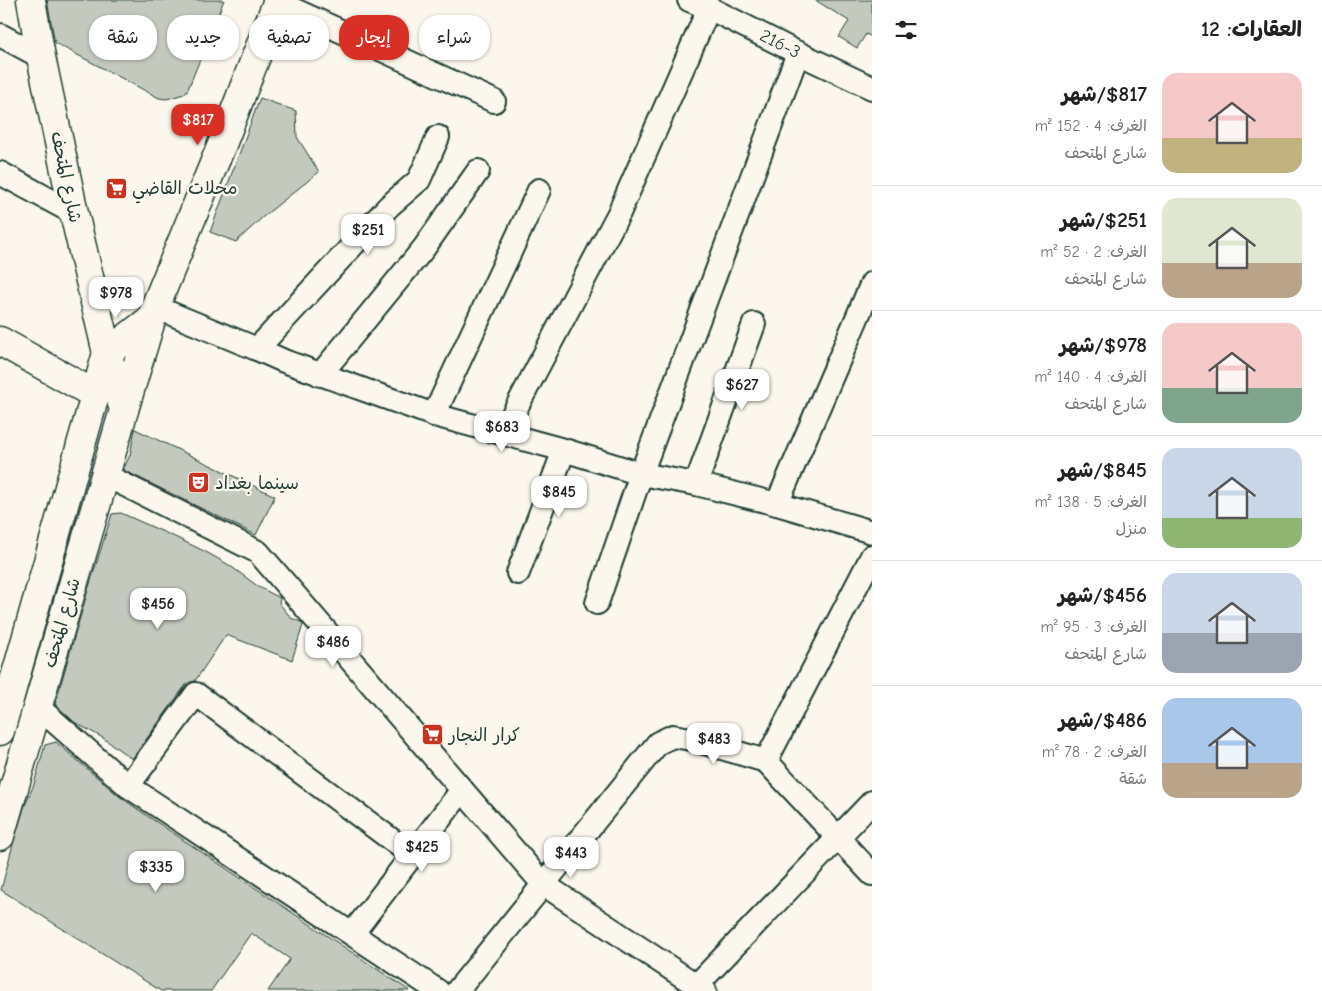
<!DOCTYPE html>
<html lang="ar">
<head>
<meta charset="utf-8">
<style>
  body { margin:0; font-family:"Comic Neue","Playpen Sans Arabic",sans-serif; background:#f2f2f2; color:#222; direction:rtl; height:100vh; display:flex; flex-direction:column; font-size:19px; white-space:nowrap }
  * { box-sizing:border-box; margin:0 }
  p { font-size:16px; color:#767676 }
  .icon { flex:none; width:28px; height:28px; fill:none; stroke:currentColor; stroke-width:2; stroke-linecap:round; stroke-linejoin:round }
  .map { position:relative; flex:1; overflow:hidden; direction:ltr }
  .details { display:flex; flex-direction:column; background:#fff; width:450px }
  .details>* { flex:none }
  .hud { position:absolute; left:15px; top:15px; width:475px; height:45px; direction:rtl; display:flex; gap:10px }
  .price { position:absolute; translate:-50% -42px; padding:0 11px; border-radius:10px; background:#fff; color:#222; font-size:16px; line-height:32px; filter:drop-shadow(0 1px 2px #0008) }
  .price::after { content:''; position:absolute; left:50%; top:30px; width:15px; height:11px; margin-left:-8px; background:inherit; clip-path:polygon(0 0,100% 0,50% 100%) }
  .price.selected { background:#d93025; color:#fff }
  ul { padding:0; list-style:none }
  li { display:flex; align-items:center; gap:15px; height:125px; padding:0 20px }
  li+li { border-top:1px solid #e0e0e0 }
  li span { display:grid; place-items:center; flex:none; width:140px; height:100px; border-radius:15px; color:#555 }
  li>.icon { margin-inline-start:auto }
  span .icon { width:60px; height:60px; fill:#fffc; stroke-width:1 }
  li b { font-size:21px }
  h2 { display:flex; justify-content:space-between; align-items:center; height:60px; padding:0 20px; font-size:21px }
  .tag { padding:0 18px; border-radius:20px; background:#fff; box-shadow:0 1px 4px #0004; font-size:18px; line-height:45px }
  .tag.selected { background:#d93025; color:#fff }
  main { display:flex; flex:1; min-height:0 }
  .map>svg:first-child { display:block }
  .building { fill:#c4c9be; stroke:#1f3d34 }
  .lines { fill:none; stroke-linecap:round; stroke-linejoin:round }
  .street-casing { stroke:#1f3d34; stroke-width:26 }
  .secondary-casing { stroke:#1f3d34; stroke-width:31 }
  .primary-casing { stroke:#1f3d34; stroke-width:31 }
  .street { stroke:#fbf7ec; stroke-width:22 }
  .secondary { stroke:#fbf7ec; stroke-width:28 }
  .primary { stroke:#fbf7ec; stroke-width:28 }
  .labels { text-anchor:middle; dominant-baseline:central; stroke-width:4.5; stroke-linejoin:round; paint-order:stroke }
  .street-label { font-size:18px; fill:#1f3d34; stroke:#fbf7ec }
  .poi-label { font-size:18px; fill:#1f3d34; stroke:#fbf7ec; text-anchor:start }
</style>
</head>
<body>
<main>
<section class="details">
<h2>العقارات: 12<svg class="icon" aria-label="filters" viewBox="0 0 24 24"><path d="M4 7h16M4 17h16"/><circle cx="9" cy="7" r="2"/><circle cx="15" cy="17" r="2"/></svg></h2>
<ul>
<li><span style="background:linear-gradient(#f6c9c9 65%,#c2b280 0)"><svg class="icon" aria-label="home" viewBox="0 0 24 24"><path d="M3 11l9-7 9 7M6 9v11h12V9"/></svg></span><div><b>$817/شهر</b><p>الغرف: 4 · 152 m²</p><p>شارع المتحف</p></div></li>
<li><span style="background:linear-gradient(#dfe7d0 65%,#b9a48a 0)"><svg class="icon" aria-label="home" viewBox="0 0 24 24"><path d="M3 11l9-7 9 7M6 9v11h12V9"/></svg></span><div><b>$251/شهر</b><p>الغرف: 2 · 52 m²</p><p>شارع المتحف</p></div></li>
<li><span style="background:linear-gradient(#f6c9c9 65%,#7fa58c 0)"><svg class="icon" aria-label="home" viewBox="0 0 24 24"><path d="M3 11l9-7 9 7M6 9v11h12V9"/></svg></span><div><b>$978/شهر</b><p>الغرف: 4 · 140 m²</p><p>شارع المتحف</p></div></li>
<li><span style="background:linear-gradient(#c9d6e8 70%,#8fb573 0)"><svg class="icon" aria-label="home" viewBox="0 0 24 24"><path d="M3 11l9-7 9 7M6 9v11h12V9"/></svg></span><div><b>$845/شهر</b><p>الغرف: 5 · 138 m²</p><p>منزل</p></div></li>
<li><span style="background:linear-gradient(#c9d6e8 60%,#9aa5b1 0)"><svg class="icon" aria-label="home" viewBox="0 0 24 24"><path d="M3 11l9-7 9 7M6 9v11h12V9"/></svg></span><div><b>$456/شهر</b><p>الغرف: 3 · 95 m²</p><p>شارع المتحف</p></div></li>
<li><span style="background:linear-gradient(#a9c7e8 65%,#b9a48a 0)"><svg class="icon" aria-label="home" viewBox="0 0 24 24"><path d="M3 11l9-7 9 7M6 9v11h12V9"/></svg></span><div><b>$486/شهر</b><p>الغرف: 2 · 78 m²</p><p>شقة</p></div></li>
</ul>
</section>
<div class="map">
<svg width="872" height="991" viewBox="0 0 872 991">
  <rect width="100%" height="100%" fill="#fbf7ec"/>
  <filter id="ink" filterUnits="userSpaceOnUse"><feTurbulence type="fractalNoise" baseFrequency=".02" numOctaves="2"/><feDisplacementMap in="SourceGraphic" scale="10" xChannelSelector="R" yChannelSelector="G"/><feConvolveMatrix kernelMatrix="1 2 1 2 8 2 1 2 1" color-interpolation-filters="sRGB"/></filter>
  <g filter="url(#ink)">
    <g class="building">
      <path d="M47,0H224L188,89L184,94L167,99L159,98L55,43Z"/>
      <path d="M815,0H872V37L866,34L857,48L839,37L849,21Z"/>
      <path d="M260,98L296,111L297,137L319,172L264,216L236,242L210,232Z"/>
      <path d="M135,429L275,496L256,535L123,470L130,455Z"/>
      <path d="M121,513L177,538L206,552L229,565L259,587L280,598L279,603L291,618L301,622L303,625L292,660L226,635L195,681L190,682L185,686L132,759L103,738L74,722L55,704L88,590L112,514Z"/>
      <path d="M56,742L119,796L149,817L410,991H268L290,959L251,933L211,991H161L1,890L13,844L24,808L34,784L45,745Z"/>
    </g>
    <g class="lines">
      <defs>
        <g id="street">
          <path d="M689,0L709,8L798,53L872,88"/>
          <path d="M277,2L494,101"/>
          <path d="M0,35L41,57"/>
          <path d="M0,173L74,213"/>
          <path d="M155,307L257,349L284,361L434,415L564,450L641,474L696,484L777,504L872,532"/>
          <path d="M257,349L389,206L419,180L438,137"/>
          <path d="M320,375L424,248L478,171"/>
          <path d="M434,415L539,190"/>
          <path d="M503,433L619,213L709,8"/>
          <path d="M105,475L258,552L543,884L705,991"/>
          <path d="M696,484L754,324"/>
          <path d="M777,504L872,283"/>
          <path d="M518,573L564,450"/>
          <path d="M597,603L641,474L798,53"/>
          <path d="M38,707L128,786L438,991"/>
          <path d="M766,761L872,556"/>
          <path d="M128,786L196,694L412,855"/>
          <path d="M352,934L462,790"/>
          <path d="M697,985L872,802"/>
          <path d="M457,991L658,743L673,736L691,739L766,761L872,874"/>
        </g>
        <g id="secondary">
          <path d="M0,341L94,394"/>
          <path d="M107,353L151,319"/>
          <path d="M124,410L155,307L223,142L278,0"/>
        </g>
        <g id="primary">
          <path d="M0,731L107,353"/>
          <path d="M0,836L124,410L107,353L74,213L41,57L31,0"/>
        </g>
      </defs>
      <use href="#street" class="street-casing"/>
      <use href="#secondary" class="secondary-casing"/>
      <use href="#primary" class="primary-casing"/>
      <use href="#street" class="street"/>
      <use href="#secondary" class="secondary"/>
      <use href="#primary" class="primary"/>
    </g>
  </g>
  <defs>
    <symbol id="supermarket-square" viewBox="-11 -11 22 22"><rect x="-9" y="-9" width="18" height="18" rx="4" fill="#c8321e" stroke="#fbf7ec"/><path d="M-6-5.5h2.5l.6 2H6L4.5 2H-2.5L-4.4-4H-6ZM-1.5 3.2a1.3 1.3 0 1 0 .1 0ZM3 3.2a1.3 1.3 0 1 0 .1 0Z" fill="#fff"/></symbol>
    <symbol id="theatre-square" viewBox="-11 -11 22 22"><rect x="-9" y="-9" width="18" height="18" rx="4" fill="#c8321e" stroke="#fbf7ec"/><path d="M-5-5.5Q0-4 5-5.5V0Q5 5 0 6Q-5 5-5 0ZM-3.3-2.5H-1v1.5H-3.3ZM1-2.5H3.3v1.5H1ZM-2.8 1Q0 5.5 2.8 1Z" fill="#fff"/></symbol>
  </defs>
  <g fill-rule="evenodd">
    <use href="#supermarket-square" x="104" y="176" width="25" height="25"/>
    <use href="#theatre-square" x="186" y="470" width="25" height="25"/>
    <use href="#supermarket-square" x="420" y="722" width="25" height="25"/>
  </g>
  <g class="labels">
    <g class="street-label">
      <text transform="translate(780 44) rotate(27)">216-3</text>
      <text transform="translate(66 177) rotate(78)">شارع المتحف</text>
      <text transform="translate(62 623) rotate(-74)">شارع المتحف</text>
    </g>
    <g class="poi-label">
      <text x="132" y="188">محلات القاضي</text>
      <text x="215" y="483">سينما بغداد</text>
      <text x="449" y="735">كرار النجار</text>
    </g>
  </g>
</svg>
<b class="price selected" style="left:198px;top:146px">$817</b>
<b class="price" style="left:368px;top:256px">$251</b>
<b class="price" style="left:116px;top:319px">$978</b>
<b class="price" style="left:742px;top:411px">$627</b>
<b class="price" style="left:502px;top:453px">$683</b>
<b class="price" style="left:559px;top:518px">$845</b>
<b class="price" style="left:158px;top:630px">$456</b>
<b class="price" style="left:333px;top:668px">$486</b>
<b class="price" style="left:714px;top:765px">$483</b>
<b class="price" style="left:422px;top:873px">$425</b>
<b class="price" style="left:571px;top:879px">$443</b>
<b class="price" style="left:156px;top:893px">$335</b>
<div class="hud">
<a class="tag">شراء</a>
<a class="tag selected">إيجار</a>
<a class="tag">تصفية</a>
<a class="tag">جديد</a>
<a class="tag">شقة</a>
</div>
</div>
</main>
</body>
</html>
